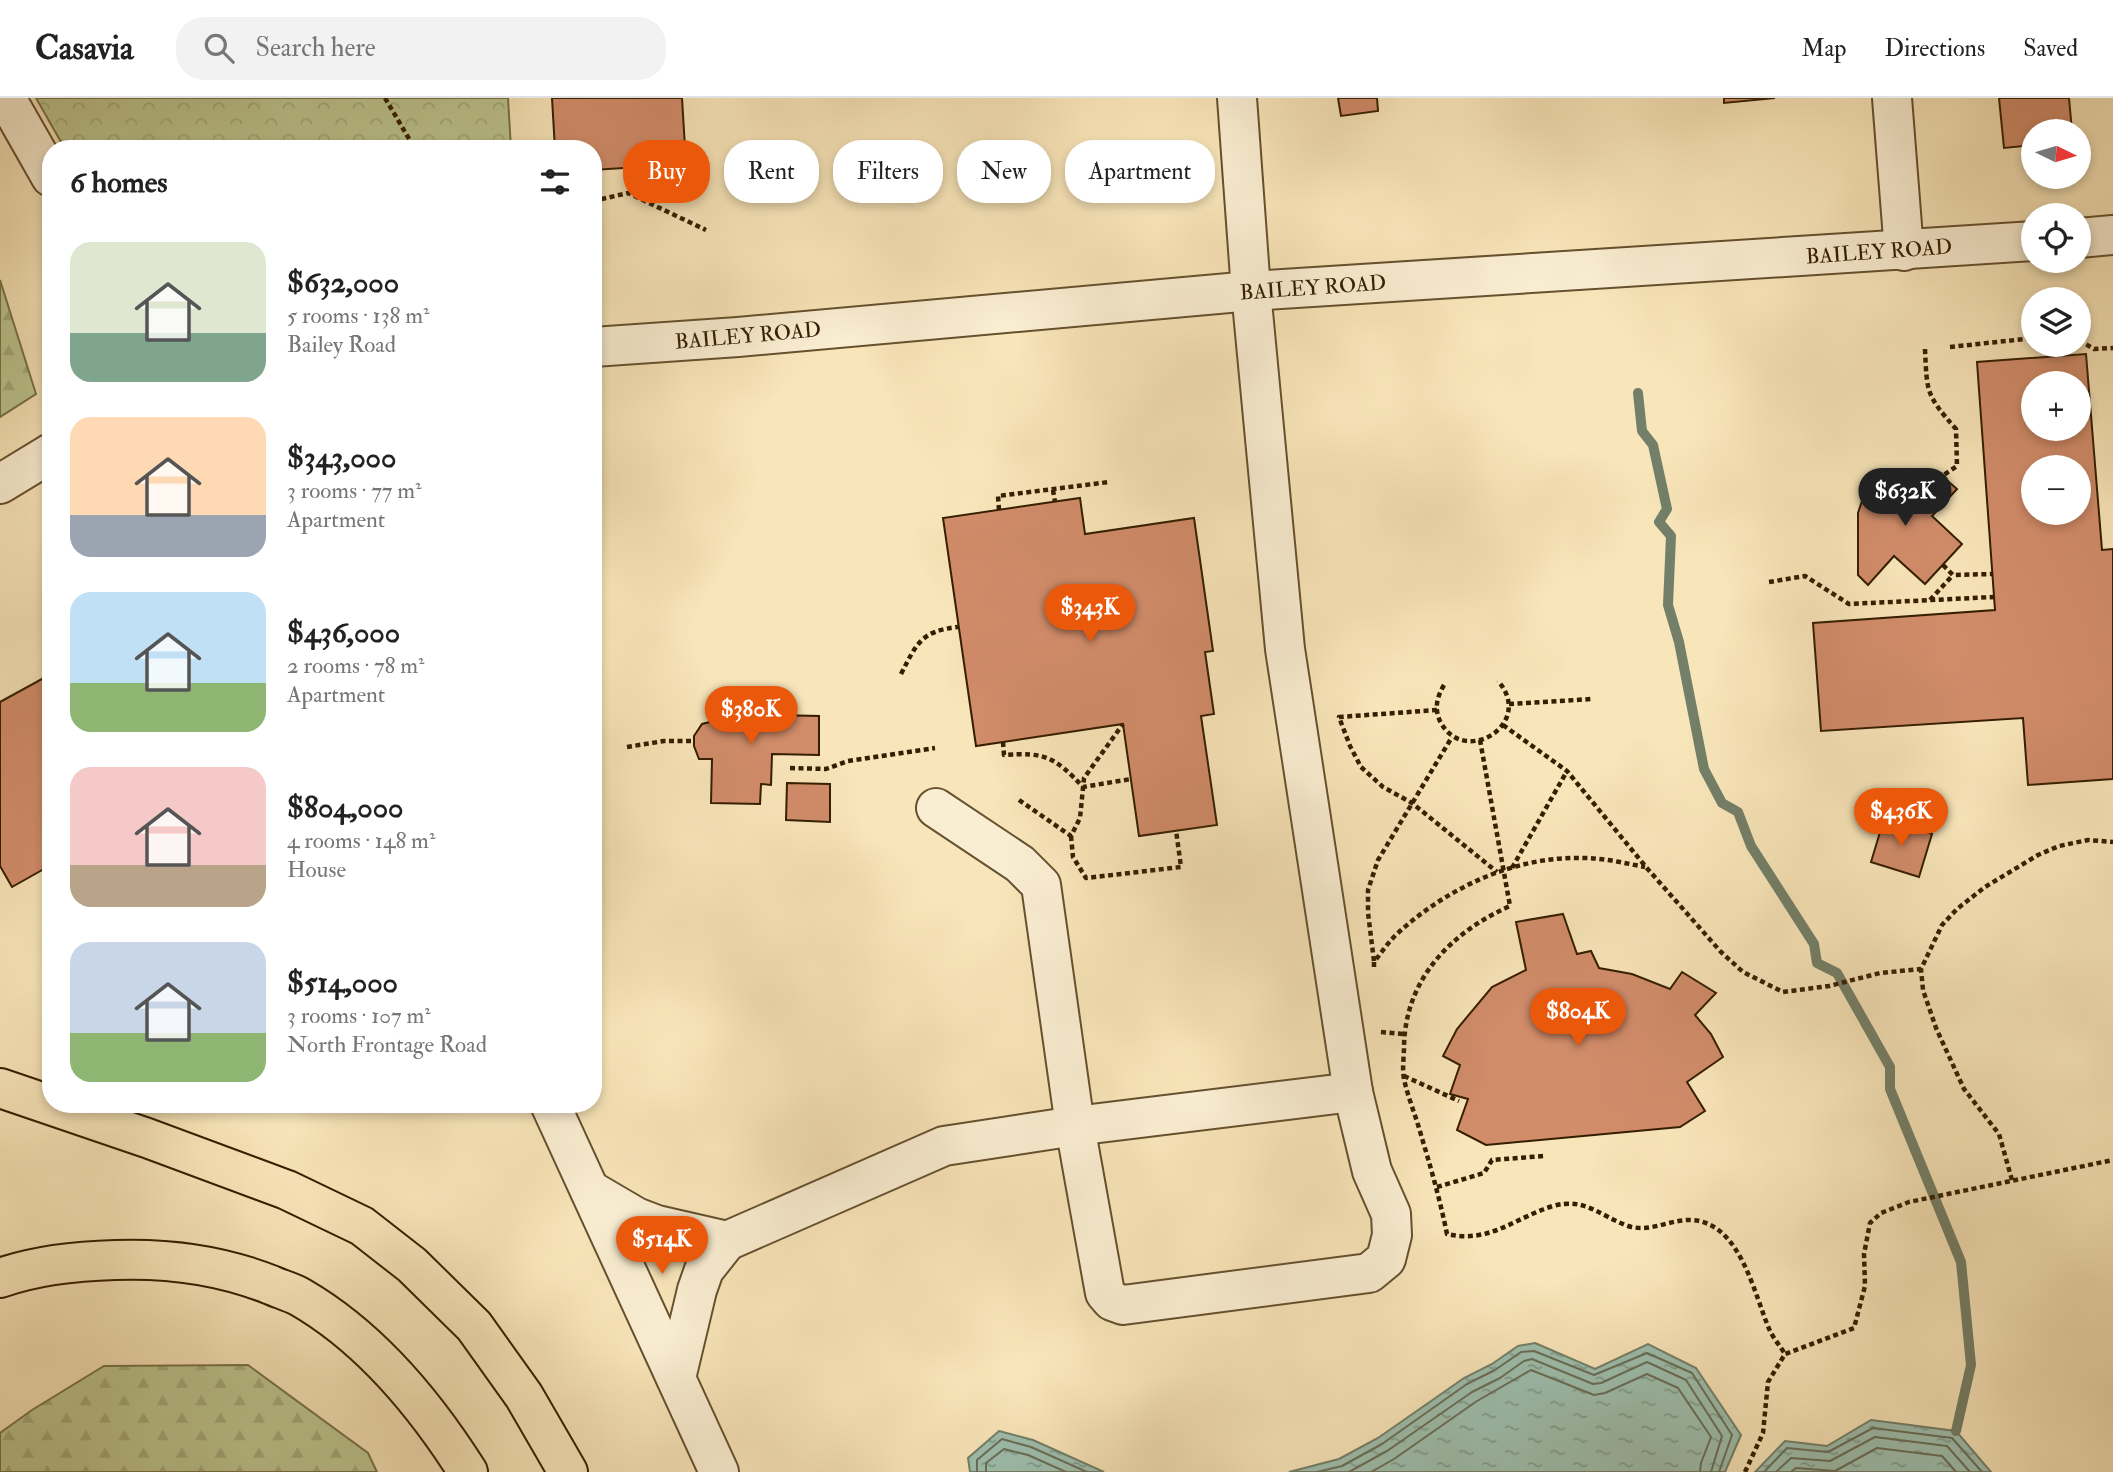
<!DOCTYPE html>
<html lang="en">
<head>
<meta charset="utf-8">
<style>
  body { margin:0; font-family:"IM FELL Double Pica",serif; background:#f2f2f2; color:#222; height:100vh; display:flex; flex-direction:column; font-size:26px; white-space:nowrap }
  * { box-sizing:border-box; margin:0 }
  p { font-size:23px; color:#767676 }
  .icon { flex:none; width:38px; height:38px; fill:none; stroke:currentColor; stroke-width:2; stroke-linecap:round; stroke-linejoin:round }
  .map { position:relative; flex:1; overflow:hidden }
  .drawer { position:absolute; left:42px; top:42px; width:560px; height:973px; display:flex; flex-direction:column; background:#fff; border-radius:28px; box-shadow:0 4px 10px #0003 }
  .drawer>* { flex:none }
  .hud { position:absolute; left:623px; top:42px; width:665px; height:63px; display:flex; gap:14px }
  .needle { width:46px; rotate:95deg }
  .controls { position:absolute; left:2021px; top:21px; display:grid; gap:14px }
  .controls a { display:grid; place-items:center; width:70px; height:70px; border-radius:50%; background:#fff; box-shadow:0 4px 10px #0003; font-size:35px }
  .price { position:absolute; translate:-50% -60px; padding:0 16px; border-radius:24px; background:#ea580c; color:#fff; font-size:23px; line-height:46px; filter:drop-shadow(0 2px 4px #0008) }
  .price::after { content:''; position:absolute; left:50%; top:42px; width:21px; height:16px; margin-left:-10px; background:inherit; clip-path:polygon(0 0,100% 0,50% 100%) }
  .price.active { background:#222; color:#fff }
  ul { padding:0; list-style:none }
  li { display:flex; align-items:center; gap:21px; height:175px; padding:0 28px }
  li span { display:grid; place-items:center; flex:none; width:196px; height:140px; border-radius:21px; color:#555 }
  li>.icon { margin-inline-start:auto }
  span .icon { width:84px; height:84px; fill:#fffc; stroke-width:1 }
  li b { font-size:30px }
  h2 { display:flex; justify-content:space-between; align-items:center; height:84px; padding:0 28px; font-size:30px }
  .pill { padding:0 24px; border-radius:28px; background:#fff; box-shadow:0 4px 10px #0003; font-size:24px; line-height:63px }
  .pill.active { background:#ea580c; color:#fff }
  header { display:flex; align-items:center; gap:42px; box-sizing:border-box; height:98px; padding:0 35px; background:#fff; border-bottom:2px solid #e0e0e0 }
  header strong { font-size:33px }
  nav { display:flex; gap:38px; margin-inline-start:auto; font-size:24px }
  .search { width:490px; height:63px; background:#f2f2f2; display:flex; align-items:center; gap:18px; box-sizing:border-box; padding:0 24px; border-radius:28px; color:#767676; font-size:26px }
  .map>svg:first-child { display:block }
  .forest { fill:url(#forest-firs); stroke:#787248; stroke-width:2 }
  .park { fill:url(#park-crowns); stroke:#787248; stroke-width:2 }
  .water { fill:url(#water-ripples); stroke:#737f68; stroke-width:2 }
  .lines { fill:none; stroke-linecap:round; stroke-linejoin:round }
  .shore { stroke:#696e57; stroke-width:2 }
  .stream { stroke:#737f68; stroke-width:10 }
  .building { fill:#d18c6a; stroke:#351e00; stroke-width:2; fill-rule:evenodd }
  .minor-casing { stroke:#66502e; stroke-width:42 }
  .highway-casing { stroke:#351e00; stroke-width:42 }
  .path { stroke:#351e00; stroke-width:4.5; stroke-dasharray:5 3.5; stroke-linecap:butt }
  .minor { stroke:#faeed2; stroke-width:38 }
  .highway { stroke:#f8e5b9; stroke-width:38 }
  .labels { text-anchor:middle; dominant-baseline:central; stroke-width:6; stroke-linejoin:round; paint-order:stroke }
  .street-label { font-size:21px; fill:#351e00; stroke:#faeed2 }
</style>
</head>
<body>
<header>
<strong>Casavia</strong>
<div class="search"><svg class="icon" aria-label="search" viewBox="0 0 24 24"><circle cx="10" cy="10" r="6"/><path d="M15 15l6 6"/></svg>Search here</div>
<nav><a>Map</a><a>Directions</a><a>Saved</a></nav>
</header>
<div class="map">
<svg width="2113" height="1374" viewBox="0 0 2113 1374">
  <defs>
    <pattern id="forest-firs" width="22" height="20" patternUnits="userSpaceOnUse" patternTransform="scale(1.75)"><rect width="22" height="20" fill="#bcc590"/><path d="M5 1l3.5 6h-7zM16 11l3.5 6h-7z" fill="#a2a97a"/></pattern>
    <pattern id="park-crowns" width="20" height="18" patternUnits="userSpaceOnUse" patternTransform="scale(1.75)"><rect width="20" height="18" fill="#bcc590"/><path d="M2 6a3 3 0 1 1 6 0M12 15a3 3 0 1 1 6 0" fill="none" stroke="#a2a97a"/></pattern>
    <pattern id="water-ripples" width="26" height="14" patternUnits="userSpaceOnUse" patternTransform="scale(1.75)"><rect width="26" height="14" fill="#9dbfae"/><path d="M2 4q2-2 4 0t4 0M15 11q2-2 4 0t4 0" fill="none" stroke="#819b8b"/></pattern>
  </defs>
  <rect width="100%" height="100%" fill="#f8e5b9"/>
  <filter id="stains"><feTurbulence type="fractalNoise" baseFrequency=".00286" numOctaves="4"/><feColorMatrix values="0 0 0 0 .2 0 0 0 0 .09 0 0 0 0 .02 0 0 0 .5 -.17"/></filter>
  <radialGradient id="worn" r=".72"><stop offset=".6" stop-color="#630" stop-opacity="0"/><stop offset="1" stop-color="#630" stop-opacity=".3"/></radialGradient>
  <g class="forest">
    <path d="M0,182L36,296L0,319Z"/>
    <path d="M248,1267L368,1355L377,1374H0V1335L32,1312L104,1268Z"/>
  </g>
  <path class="park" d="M36,0H508L511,51H65Z"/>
  <g class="water">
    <path d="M1535,1245L1595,1271L1648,1246L1696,1270L1741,1337L1725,1374H1289L1339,1361L1378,1340L1464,1280L1492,1266L1518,1248Z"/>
    <path d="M1871,1322L1956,1333L1991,1374H1755L1785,1343L1827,1348Z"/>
    <path d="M999,1333L1033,1342L1104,1374H970L968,1360Z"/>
  </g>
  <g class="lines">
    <g class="shore">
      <path d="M977,1374V1362L1002,1341L1031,1349L1087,1374"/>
      <path d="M986,1374V1365L1004,1351L1028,1357L1066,1374"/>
      <path d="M1317,1374L1342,1368L1382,1346L1467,1286L1495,1272L1521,1254L1534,1253L1594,1277L1647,1255L1692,1275L1732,1337L1719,1374"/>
      <path d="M1349,1374L1387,1353L1472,1294L1500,1280L1524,1263L1532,1261L1593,1286L1601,1285L1647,1264L1686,1282L1722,1338L1711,1374"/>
      <path d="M1371,1374L1394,1361L1477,1303L1531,1272L1594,1297L1605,1295L1647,1276L1678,1290L1711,1339L1701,1365L1700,1374"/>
      <path d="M1764,1374L1787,1350L1828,1354L1873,1330L1952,1340L1982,1374"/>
      <path d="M1776,1374L1791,1360L1830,1363L1875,1339L1947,1348L1970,1374"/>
      <path d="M1791,1374L1796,1370L1835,1373L1877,1350L1942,1358L1956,1374"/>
    </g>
    <path class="stream" d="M1638,295L1642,333L1653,347L1667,411L1659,424L1671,438L1668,507L1679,544L1704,671L1722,705L1738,714L1751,748L1814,846L1817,865L1837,875L1890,969V991L1961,1164L1971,1267L1956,1333"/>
  </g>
  <g class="building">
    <path d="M552,0H682L686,66L593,72V51H555Z"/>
    <path d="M1338,0H1377L1378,13L1341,18Z"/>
    <path d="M1724,0H1775L1724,5Z"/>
    <path d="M1999,0H2069L2072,33H2034V47L2004,50Z"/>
    <path d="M2086,256L2102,452L2113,451V681L2028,687L2023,620L1821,633L1813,525L1995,512L1977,264ZM2034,285H2079V331H2034ZM2034,369H2079V415H2034Z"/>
    <path d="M1942,378L1957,391L1932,418L1962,446L1925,486L1894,458L1868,487L1858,477V415L1862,403L1870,393L1880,386Z"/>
    <path d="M1080,400L1085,436L1194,420L1213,553L1205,554L1214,616L1201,618L1217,727L1139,738L1123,626L976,648L943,420Z"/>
    <path d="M51,576V767L12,789L0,768V604Z"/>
    <path d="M715,600L776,602L775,617L819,618V657L772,656L771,687L761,686L760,706L711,705L712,661H699L694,648V638L702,626L714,623Z"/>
    <path d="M787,685L830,686V724L786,722Z"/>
    <path d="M1884,721L1932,736L1919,779L1871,764Z"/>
    <path d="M1563,816L1577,856L1591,853L1599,870L1632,876L1670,891L1682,874L1716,895L1695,917L1711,936L1723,959L1687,984L1705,1013L1680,1029L1486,1047L1457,1032L1468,1001L1450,996L1460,967L1443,958L1457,931L1492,889L1526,872L1516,824Z"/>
  </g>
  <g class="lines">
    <defs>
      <g id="minor">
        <path d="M6,0L51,79"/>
        <path d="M1892,0L1904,153"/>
        <path d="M2079,140L2113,137"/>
        <path d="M593,249L738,239L1251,193L2034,143"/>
        <path d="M0,386L51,355"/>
        <path d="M936,710L1020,766L1041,787L1075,1028L1105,1195L1112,1203L1123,1207L1369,1175L1386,1161L1392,1137L1391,1116L1372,1073L1353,994"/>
        <path d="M550,1006L719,1374"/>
        <path d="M590,1092L636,1119L657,1127L727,1143L704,1172L697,1192L676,1280"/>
        <path d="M727,1143L944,1048L1075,1028L1353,994L1285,551L1251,193L1237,0"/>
      </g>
      <g id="highway">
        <path d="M0,990L147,1040L287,1092L362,1128L412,1167L474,1228L524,1298L568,1374"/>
        <path d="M0,1180C37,1167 76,1163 115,1162C169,1160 221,1167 271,1187C280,1191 291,1194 300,1199C371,1240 425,1306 468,1374"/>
      </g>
    </defs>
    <use href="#minor" class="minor-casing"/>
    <use href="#highway" class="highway-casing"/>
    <g class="path">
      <path d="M385,0L415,51"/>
      <path d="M593,103L628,95L706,132"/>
      <path d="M2079,242L2094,251L2113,250"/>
      <path d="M1950,249L2034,240"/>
      <path d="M1925,251C1927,295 1926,297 1956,331L1957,368L1942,378"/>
      <path d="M1053,392L1055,404"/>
      <path d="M999,412L998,398L1109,384"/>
      <path d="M1943,467L1953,477L1992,476"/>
      <path d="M1769,484L1805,478L1849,506L1994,499"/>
      <path d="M1930,502L1953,477"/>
      <path d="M901,576C917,545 921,533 958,529"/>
      <path d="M1444,587C1437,599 1434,610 1440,623C1463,670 1536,626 1498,583"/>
      <path d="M1509,606L1592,601"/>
      <path d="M1437,612L1339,619L1350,648L1361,669L1383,689L1412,705L1497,774"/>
      <path d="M1503,627L1567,673L1646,769L1721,854L1743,874L1783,894L1829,888L1880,875L1921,871"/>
      <path d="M1480,642L1510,808C1452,834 1405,880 1404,949C1404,959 1402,971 1404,981C1408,1000 1416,1018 1421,1037C1431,1070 1440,1102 1447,1136C1490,1146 1516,1119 1553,1108C1585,1099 1600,1118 1628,1128C1650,1135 1671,1121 1691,1122C1741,1124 1754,1197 1770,1233C1774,1241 1780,1248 1785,1256"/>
      <path d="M1003,644L1004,657C1045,654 1055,659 1083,689L1131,681"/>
      <path d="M627,649L664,643H694"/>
      <path d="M790,670L826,671L848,663L935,650"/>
      <path d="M1019,702L1071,738L1080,720L1084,680L1123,626"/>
      <path d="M1071,738L1073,759L1086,780L1181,769L1176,732"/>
      <path d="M1512,770L1567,673"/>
      <path d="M1374,863L1368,815V792L1378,762L1452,639"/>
      <path d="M1374,869V864C1382,854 1389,843 1398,835C1447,790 1515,758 1582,760C1604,760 1624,765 1645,769"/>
      <path d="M1381,934L1404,936"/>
      <path d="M1404,978L1459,1003"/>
      <path d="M2012,1082L1999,1036L1964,991L1936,930L1923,892L1921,871L1942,827L1957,811L1985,789L2038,757L2059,748L2088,742L2113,744"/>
      <path d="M1437,1089L1484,1075L1492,1062L1544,1058"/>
      <path d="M1745,1374L1763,1335L1768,1284L1785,1256L1854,1230L1865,1188L1864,1156L1870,1125L1881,1115L1909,1104L2113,1062"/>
    </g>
    <use href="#minor" class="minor"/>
    <use href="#highway" class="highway"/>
  </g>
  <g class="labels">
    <g class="street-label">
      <text transform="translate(1879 154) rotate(-4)">BAILEY ROAD</text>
      <text transform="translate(1313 190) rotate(-4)">BAILEY ROAD</text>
      <text transform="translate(748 238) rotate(-5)">BAILEY ROAD</text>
    </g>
  </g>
  <rect width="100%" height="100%" filter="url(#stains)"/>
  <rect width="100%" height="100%" fill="url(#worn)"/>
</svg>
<div class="controls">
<a><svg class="needle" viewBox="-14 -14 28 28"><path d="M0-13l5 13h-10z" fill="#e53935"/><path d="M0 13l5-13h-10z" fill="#767676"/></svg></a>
<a><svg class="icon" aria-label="locate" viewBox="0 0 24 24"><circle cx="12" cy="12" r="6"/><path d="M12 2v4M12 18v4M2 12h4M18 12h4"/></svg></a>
<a><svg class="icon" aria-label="layers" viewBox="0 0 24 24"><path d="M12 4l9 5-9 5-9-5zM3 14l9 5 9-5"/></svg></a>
<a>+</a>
<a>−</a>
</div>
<b class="price active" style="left:1905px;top:430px">$632K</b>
<b class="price" style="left:1090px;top:546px">$343K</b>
<b class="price" style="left:751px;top:648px">$380K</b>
<b class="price" style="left:1901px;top:750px">$436K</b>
<b class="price" style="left:1578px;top:950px">$804K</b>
<b class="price" style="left:662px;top:1178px">$514K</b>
<div class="hud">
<a class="pill active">Buy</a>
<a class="pill">Rent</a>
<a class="pill">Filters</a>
<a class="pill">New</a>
<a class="pill">Apartment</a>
</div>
<section class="drawer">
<h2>6 homes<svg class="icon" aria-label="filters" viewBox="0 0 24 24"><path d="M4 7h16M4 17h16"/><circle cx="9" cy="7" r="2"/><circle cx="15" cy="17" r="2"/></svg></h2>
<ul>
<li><span style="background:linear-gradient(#dfe7d0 65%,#7fa58c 0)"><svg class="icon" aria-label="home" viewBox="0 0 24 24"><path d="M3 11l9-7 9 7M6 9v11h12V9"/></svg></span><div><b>$632,000</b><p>5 rooms · 138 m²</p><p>Bailey Road</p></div></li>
<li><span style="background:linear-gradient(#ffd9b3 70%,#9aa5b1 0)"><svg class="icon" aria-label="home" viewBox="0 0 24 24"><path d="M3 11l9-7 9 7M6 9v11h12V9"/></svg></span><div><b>$343,000</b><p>3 rooms · 77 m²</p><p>Apartment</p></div></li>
<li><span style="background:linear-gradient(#bfe0f5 65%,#8fb573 0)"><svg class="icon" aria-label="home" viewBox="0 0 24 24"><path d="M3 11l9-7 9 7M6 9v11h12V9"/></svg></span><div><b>$436,000</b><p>2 rooms · 78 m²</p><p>Apartment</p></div></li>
<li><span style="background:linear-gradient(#f6c9c9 70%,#b9a48a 0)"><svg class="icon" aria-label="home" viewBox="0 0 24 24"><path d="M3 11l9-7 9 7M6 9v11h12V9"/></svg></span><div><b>$804,000</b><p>4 rooms · 148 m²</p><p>House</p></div></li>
<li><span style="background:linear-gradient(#c9d6e8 65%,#8fb573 0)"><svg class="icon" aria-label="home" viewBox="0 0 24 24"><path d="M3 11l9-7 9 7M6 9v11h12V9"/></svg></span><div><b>$514,000</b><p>3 rooms · 107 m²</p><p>North Frontage Road</p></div></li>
</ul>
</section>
</div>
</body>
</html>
